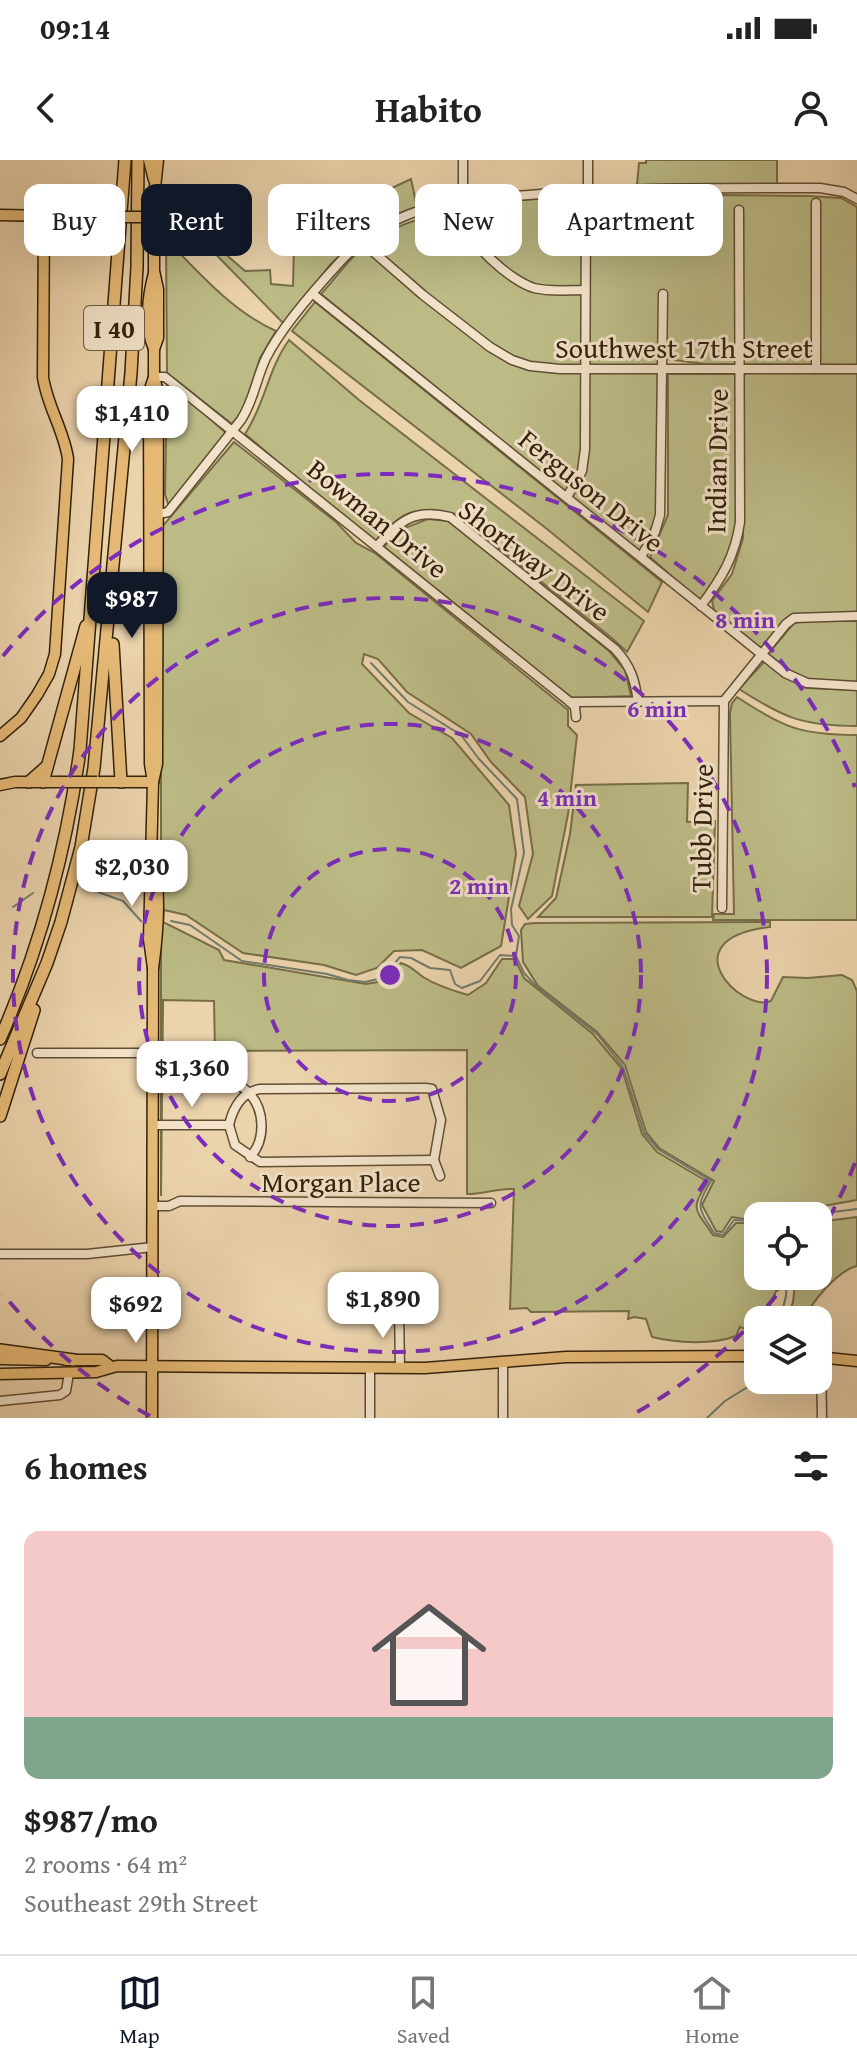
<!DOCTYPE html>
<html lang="en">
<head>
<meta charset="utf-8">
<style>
  body { margin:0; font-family:"Gentium Book Plus",serif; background:#f2f2f2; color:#222; height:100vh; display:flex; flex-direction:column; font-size:30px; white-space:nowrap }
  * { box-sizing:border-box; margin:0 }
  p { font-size:26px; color:#767676 }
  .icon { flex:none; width:44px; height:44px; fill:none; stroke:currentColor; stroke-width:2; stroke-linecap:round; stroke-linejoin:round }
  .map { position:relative; height:1258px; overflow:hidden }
  .sheet { display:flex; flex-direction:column; background:#fff; flex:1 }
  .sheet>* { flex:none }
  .hud { position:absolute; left:24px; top:24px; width:810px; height:72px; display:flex; gap:16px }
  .fabs { position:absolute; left:744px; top:1042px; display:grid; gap:16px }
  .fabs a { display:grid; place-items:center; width:88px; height:88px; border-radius:16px; background:#fff; box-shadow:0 8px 32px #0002; font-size:40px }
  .price { position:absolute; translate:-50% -68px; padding:0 18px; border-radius:16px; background:#fff; color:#222; font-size:26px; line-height:52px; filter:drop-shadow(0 2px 4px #0008) }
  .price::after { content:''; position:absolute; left:50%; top:48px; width:24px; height:18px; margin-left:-12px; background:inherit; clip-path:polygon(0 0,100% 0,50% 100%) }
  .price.active { background:#111827; color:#fff }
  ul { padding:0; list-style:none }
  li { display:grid; align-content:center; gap:16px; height:424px; padding:0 24px }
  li+li { border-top:2px solid #e0e0e0 }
  li span { display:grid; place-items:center; height:248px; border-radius:16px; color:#555 }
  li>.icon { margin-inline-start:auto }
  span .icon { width:144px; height:144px; fill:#fffc; stroke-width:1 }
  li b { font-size:34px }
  h2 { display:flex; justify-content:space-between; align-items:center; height:96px; padding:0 24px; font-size:34px }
  .chip { padding:0 28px; border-radius:16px; background:#fff; box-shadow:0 8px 32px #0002; font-size:28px; line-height:72px }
  .chip.active { background:#111827; color:#fff }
  .status { display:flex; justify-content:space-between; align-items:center; height:56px; padding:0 40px; background:#fff; direction:ltr }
  .status svg { height:22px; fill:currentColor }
  header { display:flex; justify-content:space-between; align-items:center; height:104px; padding:0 24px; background:#fff; font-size:36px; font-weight:800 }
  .tabs { display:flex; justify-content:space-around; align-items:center; height:112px; border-top:2px solid #e0e0e0; background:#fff; font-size:22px; color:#767676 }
  .tabs a { display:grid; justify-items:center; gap:4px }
  .tabs .active { color:#111827 }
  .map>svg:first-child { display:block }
  .green { fill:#bcbb86; stroke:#776e48; stroke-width:2 }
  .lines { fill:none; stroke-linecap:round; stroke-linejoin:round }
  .stream { stroke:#707b6d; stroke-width:2 }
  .minor-casing { stroke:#604e33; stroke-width:11 }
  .major-casing { stroke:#32210b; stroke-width:13 }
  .highway-casing { stroke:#32210b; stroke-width:14 }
  .minor { stroke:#f2e2c9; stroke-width:8 }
  .major { stroke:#e6ba76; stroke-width:10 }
  .highway { stroke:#e6ba76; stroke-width:11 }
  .major-bridge-casing { stroke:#32210b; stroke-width:13; stroke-linecap:butt }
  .major-bridge { stroke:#e6ba76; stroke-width:10 }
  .ring { fill:none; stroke:#7b2cbf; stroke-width:4; stroke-dasharray:14 10 }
  .labels { text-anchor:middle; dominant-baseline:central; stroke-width:6; stroke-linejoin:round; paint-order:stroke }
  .shield { fill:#f2e2c9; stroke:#6c5b44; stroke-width:2 }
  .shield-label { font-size:26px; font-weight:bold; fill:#32210b }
  .street-label { font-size:28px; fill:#32210b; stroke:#f2e2c9 }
  .centre { fill:#7b2cbf; stroke:#f2e2c9; stroke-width:4 }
  .ring-label { font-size:24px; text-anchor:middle; font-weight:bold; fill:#7b2cbf; stroke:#f2e2c9; stroke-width:6; stroke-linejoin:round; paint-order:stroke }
</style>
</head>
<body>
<div class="status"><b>09:14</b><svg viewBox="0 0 49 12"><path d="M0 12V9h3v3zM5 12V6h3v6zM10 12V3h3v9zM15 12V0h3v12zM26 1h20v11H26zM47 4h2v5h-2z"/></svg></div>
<header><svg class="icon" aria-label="back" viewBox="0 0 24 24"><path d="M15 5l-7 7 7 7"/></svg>Habito<svg class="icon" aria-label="person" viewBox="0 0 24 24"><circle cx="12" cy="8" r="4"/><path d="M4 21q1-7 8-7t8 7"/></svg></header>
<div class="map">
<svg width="857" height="1258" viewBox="0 0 857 1258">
  <rect width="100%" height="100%" fill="#ebd3ac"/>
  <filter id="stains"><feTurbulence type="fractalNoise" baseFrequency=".0025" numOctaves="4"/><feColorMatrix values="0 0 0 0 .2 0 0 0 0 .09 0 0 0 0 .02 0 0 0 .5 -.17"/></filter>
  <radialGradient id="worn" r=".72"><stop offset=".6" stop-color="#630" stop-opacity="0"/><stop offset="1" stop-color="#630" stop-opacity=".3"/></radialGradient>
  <g class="green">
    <path d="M646,0H777V25H637L639,3H646Z"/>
    <path d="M411,19L417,47L383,62L360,77L350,62L349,45H356Z"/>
    <path d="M616,34L809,36L841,38L857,47V205L705,204L667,199L658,213L656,358L640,392L321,134C337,117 352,94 372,81C431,41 545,37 616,34Z"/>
    <path d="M338,45L339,59L351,85L330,105L284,164L190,68L193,66L245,111L270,110L271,124L293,126L295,46Z"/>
    <path d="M166,79C198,112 233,152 276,171L260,198L244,249L232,264L167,213Z"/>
    <path d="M315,142L662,422L648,452L547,369L292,171Z"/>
    <path d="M289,180L359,240L644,461L627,492L613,479L456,354C415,345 400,351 374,384L245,274C265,244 268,209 289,180Z"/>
    <path d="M749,212L857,213V453L799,454L764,488H760L715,454L712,441L732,414L743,378V220L744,215Z"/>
    <path d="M668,214H734L737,218C737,264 745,364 727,403C721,416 710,428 702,440L695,437L650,397L668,355Z"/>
    <path d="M167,224L174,227L226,273L172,342L168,344L165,334Z"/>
    <path d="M234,282L336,362L356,383L375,393L568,550V566L577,575L568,654L552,736L528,759L519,746L533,694L525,637L491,602L471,574L407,532L378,499L364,494L362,504L409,553L452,578L509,645L516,694L501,786L461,808L422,790L394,791L377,808L356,815L324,805L243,793L186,755L164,750L163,762L219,790L224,800L366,824L384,821L401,803C411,806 415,811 423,817C436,825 454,831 468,835L486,823L502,799H515L524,818L593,874L622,909L642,974L657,992L708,1022C689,1050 696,1049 713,1075L723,1077L736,1063H748L758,1068V1116H785L784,1127L776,1131L770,1145L753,1156L748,1170L740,1167L736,1176C712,1185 677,1183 652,1177L646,1159L634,1157L628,1159L629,1151L531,1152L527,1148L510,1149L514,1029C497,1028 484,1034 467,1034V890L215,891L214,841L163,840L161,1036V368Z"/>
    <path d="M428,359L447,361L457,367L609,491L625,510L631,536L572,538L384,387L397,371Z"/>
    <path d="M806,461H857V523C814,522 802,523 768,494L794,463Z"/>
    <path d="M764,502L806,528L857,530V566C803,566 784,558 739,529Z"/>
    <path d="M737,537C784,568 801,575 857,575V760H713L714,754H734L730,553L732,543Z"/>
    <path d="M688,623L687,662L715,661L712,757H538L556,738L570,674L576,625Z"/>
    <path d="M770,762V767C668,779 741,853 771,841L783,817L808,818L842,815L852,820L857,831V1040L796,1051L791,1056H758V1061L732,1057L722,1072L716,1071L702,1045L714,1021L659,988L646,972L625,905L597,872L538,826L523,802L521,770L525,764L535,763Z"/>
    <path d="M857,1057V1106C839,1110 810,1142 805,1160H787L793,1142L796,1116H818V1062Z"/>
  </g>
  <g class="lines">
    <g class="stream">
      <path d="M371,503L408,542L461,575L479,599L517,639L524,693L511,749L512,765L519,776L516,796L524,813L537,827L597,874L623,907L644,973L659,990L711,1021C695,1047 698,1047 714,1073L723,1075L734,1060L751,1061L758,1065"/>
      <path d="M98,732L123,741L141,761"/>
      <path d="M13,747L33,733"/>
      <path d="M171,761L190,765L242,801L327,814L348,820L365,822L382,818L400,797L411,798L430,808L450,810L455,824L462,828L480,821L500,795L515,796"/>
      <path d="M801,1056L857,1049"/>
      <path d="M780,1160L786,1136L787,1116"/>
      <path d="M707,1258L725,1241L759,1220"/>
    </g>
    <defs>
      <g id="minor">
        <path d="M588,0V30"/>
        <path d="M463,41V0"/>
        <path d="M816,43V209"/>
        <path d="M464,58C467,83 511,121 534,128C550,132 569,130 585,130"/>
        <path d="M362,82L423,135L490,187L512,200L530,206L560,209H857"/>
        <path d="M313,134L785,513L807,523L857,526"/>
        <path d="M154,217H165L570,542L575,547L576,557"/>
        <path d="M567,337L582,311L585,289L586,43"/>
        <path d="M154,355L168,352L241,260C254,240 256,219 266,198C282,166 315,129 340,102C362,78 390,60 421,50C455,39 493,38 529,35C626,27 723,28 820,28L844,32L857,39"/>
        <path d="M377,386C400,361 414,348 450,357L615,489C631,506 635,520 638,542"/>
        <path d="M641,397L655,372L660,355L663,134"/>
        <path d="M701,446C721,419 735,397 740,362L739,50"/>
        <path d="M570,542L724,541L786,464L794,458L857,456"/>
        <path d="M722,748L724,541"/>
        <path d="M37,893H153"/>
        <path d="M223,915C230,922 242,925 249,933C265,950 266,980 250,997"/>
        <path d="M154,965H229"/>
        <path d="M229,965C233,948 242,932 260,929L426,928L432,929L441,960L434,1000L440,1016"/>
        <path d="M229,965L235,985L260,1002L434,1000"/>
        <path d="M153,1046H169L180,1041L491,1043"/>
        <path d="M0,1094H87L153,1087"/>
        <path d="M399,1150L400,1208"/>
        <path d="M821,1197L822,1258"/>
        <path d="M503,1202V1258"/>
        <path d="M0,1241L60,1235L66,1231L69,1213"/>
        <path d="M370,1258V1208"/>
      </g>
      <g id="major">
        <path d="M149,0L154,20"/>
        <path d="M0,55L100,57"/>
        <path d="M154,113C148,135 144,167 154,189"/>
        <path d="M0,576L21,558L37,535L49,514L55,494L68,299C64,270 47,246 43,217L44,56"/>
        <path d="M97,622H153"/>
        <path d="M153,622L157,604L158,232L154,217V189L158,178V129L154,111V37L158,0"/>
        <path d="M0,625L15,622H60"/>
        <path d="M153,808L149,779L153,622L150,604L149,232L154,217"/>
        <path d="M818,1197L857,1201"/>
        <path d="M0,1199L46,1200"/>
        <path d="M66,1200H102L110,1206"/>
        <path d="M0,1214L96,1212L117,1206L425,1208L566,1197L758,1196"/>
        <path d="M152,1258L153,808C158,773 161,735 154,701"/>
      </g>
      <g id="highway">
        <path d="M113,484L121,622"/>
        <path d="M29,622L46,607"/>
        <path d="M43,622L86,466"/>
        <path d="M0,879C41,786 66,691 80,590L125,0"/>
        <path d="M0,914L47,803L61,762L81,687L94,608L131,213L137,107L138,0"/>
        <path d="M0,956L34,850"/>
        <path d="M0,1190L74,1200"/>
      </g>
    </defs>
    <use href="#minor" class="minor-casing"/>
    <use href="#major" class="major-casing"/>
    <use href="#highway" class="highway-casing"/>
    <use href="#minor" class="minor"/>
    <use href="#major" class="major"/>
    <use href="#highway" class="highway"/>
    <defs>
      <g id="major-bridge">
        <path d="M100,57H143"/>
        <path d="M60,622H97"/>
      </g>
    </defs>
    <use href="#major-bridge" class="major-bridge-casing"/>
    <use href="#major-bridge" class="major-bridge"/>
  </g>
  <g class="ring">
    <circle cx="390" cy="815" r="126"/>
    <circle cx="390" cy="815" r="251"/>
    <circle cx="390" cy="815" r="377"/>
    <path d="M855 1003A502 502 0 0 1 818 1077M791 1117A502 502 0 0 1 630 1256M150 1256A502 502 0 0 1 3 1134M3 496A502 502 0 0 1 855 627"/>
  </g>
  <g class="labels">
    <rect class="shield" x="84" y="146" width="60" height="44" rx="6"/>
    <g class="shield-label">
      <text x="114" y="168">I 40</text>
    </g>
    <g class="street-label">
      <text x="684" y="187">Southwest 17th Street</text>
      <text transform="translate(716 301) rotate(-89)">Indian Drive</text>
      <text transform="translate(592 330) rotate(39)">Ferguson Drive</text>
      <text transform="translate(378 358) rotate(39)">Bowman Drive</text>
      <text transform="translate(535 400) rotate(37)">Shortway Drive</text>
      <text transform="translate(701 668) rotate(-89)">Tubb Drive</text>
      <text x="341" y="1021">Morgan Place</text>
    </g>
  </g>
  <circle cx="390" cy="815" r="12" class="centre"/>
  <g class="ring-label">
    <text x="745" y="468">8 min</text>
    <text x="657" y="557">6 min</text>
    <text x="567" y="646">4 min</text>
    <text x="479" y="734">2 min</text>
  </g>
  <rect width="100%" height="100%" filter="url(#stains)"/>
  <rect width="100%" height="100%" fill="url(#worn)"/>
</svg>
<div class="fabs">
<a><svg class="icon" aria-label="locate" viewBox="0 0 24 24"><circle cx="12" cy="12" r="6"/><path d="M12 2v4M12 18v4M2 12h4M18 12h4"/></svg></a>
<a><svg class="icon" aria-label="layers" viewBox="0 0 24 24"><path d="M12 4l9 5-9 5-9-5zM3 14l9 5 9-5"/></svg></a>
</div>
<b class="price" style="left:132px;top:294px">$1,410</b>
<b class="price active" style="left:132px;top:480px">$987</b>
<b class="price" style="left:132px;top:748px">$2,030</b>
<b class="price" style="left:192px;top:949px">$1,360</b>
<b class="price" style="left:383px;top:1180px">$1,890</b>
<b class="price" style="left:136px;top:1185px">$692</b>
<div class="hud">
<a class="chip">Buy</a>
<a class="chip active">Rent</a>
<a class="chip">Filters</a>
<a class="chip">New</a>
<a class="chip">Apartment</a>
</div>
</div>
<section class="sheet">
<h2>6 homes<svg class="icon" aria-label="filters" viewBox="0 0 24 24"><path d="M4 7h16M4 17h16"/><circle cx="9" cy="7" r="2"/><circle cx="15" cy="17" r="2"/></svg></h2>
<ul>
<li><span style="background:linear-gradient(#f6c9c9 75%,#7fa58c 0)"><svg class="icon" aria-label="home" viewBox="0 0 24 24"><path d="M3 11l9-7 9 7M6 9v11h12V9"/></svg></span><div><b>$987/mo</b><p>2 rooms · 64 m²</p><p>Southeast 29th Street</p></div></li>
</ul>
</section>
<nav class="tabs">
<a class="active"><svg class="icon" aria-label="map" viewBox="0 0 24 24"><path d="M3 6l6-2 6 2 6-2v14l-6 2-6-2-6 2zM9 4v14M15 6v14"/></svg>Map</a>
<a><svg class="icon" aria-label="saved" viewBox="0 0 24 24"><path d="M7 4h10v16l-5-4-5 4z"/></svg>Saved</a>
<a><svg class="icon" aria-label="home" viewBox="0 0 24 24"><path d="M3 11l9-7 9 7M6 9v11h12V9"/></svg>Home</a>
</nav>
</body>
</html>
